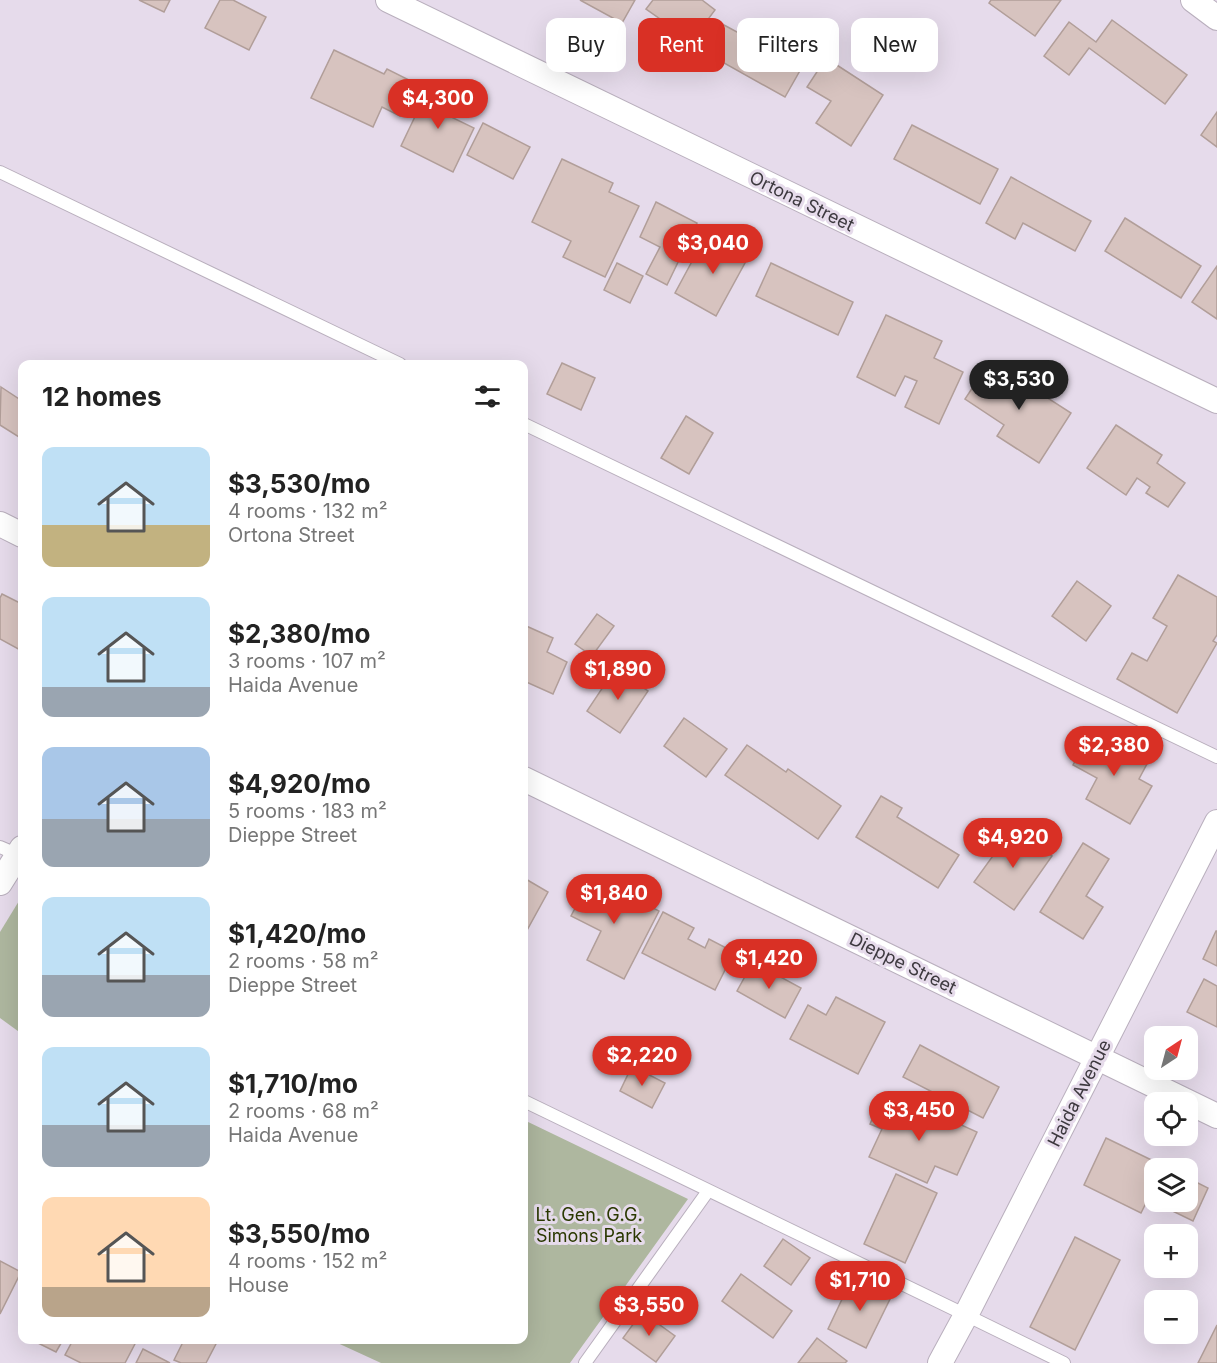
<!DOCTYPE html>
<html lang="en">
<head>
<meta charset="utf-8">
<style>
  body { margin:0; font-family:Inter,sans-serif; background:#f2f2f2; color:#222; height:100vh; display:flex; flex-direction:column; font-size:22px; white-space:nowrap }
  * { box-sizing:border-box; margin:0 }
  p { font-size:20px; color:#767676 }
  .icon { flex:none; width:33px; height:33px; fill:none; stroke:currentColor; stroke-width:2; stroke-linecap:round; stroke-linejoin:round }
  .map { position:relative; flex:1; overflow:hidden }
  .side { position:absolute; left:18px; top:360px; width:510px; height:984px; display:flex; flex-direction:column; background:#fff; border-radius:12px; box-shadow:0 6px 24px #0002 }
  .side>* { flex:none }
  .banner { position:absolute; left:546px; top:18px; width:570px; height:54px; display:flex; gap:12px }
  .needle { width:39px; rotate:36deg }
  .controls { position:absolute; left:1144px; top:1026px; display:grid; gap:12px }
  .controls a { display:grid; place-items:center; width:54px; height:54px; border-radius:12px; background:#fff; box-shadow:0 6px 24px #0002; font-size:30px }
  .price { position:absolute; translate:-50% -51px; padding:0 14px; border-radius:21px; background:#d93025; color:#fff; font-size:20px; line-height:39px; filter:drop-shadow(0 2px 3px #0008) }
  .price::after { content:''; position:absolute; left:50%; top:36px; width:18px; height:14px; margin-left:-9px; background:inherit; clip-path:polygon(0 0,100% 0,50% 100%) }
  .price.current { background:#222; color:#fff }
  ul { padding:0; list-style:none }
  li { display:flex; align-items:center; gap:18px; height:150px; padding:0 24px }
  li span { display:grid; place-items:center; flex:none; width:168px; height:120px; border-radius:12px; color:#555 }
  li>.icon { margin-inline-start:auto }
  span .icon { width:72px; height:72px; fill:#fffc; stroke-width:1 }
  li b { font-size:26px }
  h2 { display:flex; justify-content:space-between; align-items:center; height:72px; padding:0 24px; font-size:26px }
  .tag { padding:0 21px; border-radius:12px; background:#fff; box-shadow:0 6px 24px #0002; font-size:21px; line-height:54px }
  .tag.current { background:#d93025; color:#fff }
  .map>svg:first-child { display:block }
  .green { fill:#aeb79f }
  .building { fill:#d7c3bf; stroke:#b19e99; stroke-width:1.5 }
  .lines { fill:none; stroke-linecap:round; stroke-linejoin:round }
  .service-casing { stroke:#b9afbd; stroke-width:14 }
  .minor-casing { stroke:#b9afbd; stroke-width:26 }
  .service { stroke:#fff; stroke-width:12 }
  .minor { stroke:#fff; stroke-width:24 }
  .labels { text-anchor:middle; dominant-baseline:central; stroke-width:6; stroke-linejoin:round; paint-order:stroke }
  .street-label { font-size:18px; fill:#3d393f; stroke:#e6dbeb }
  .park-label { font-size:18px; fill:#2a3800; stroke:#e6dbeb }
</style>
</head>
<body>
<div class="map">
<svg width="1217" height="1363" viewBox="0 0 1217 1363">
  <rect width="100%" height="100%" fill="#e6dbeb"/>
  <g class="green">
    <path d="M22,896V1034L0,1018V932Z"/>
    <path d="M524,1120L688,1199L570,1363H381L331,1340H524Z"/>
  </g>
  <g class="building">
    <path d="M139,0H170L164,12Z"/>
    <path d="M220,0H233L266,17L249,50L205,28Z"/>
    <path d="M580,0H635L622,23Z"/>
    <path d="M653,0H702L715,10L674,65L643,41L660,19L646,9Z"/>
    <path d="M991,0H1061L1035,36L989,3Z"/>
    <path d="M1112,20L1187,75L1165,104L1089,48L1069,75L1044,56L1069,22L1096,42Z"/>
    <path d="M724,25L802,67L785,97L708,54Z"/>
    <path d="M334,50L384,74L387,69L415,83L400,116L382,107L373,127L311,98Z"/>
    <path d="M826,58L883,95L851,146L816,123L831,101L807,87Z"/>
    <path d="M431,83L459,96L449,116L474,128L453,172L401,146Z"/>
    <path d="M1217,112V147L1201,135Z"/>
    <path d="M483,123L530,147L513,179L467,155Z"/>
    <path d="M912,125L998,169L980,204L894,159Z"/>
    <path d="M562,159L613,183L609,192L639,206L605,277L563,257L571,241L532,222Z"/>
    <path d="M1011,177L1091,221L1075,251L1023,223L1015,239L986,223Z"/>
    <path d="M656,202L697,223L667,285L646,274L660,247L640,237Z"/>
    <path d="M1125,218L1201,266L1181,298L1105,251Z"/>
    <path d="M718,233L751,252L716,316L675,293L696,254L703,259Z"/>
    <path d="M617,263L643,276L630,303L604,290Z"/>
    <path d="M771,263L853,302L838,335L756,296Z"/>
    <path d="M1217,266V319L1192,302Z"/>
    <path d="M886,315L942,341L934,358L963,372L939,424L905,407L917,381L905,376L895,396L857,377Z"/>
    <path d="M990,361L1071,413L1039,463L997,436L1004,425L965,399Z"/>
    <path d="M562,363L595,378L581,410L547,394Z"/>
    <path d="M1,387L22,401V439L0,425Z"/>
    <path d="M686,416L713,433L689,474L661,458Z"/>
    <path d="M1116,425L1162,455L1157,463L1185,483L1168,507L1146,493L1150,487L1137,478L1126,495L1087,468Z"/>
    <path d="M1178,575L1217,597V635L1213,641L1217,643L1177,713L1117,679L1132,653L1147,661L1167,626L1153,618Z"/>
    <path d="M1077,581L1111,606L1086,641L1052,616Z"/>
    <path d="M2,594L22,604V651L0,639V598Z"/>
    <path d="M597,614L614,626L592,656L575,644Z"/>
    <path d="M524,625L553,638L547,652L567,662L553,694L524,681Z"/>
    <path d="M615,669L648,691L620,733L587,711Z"/>
    <path d="M684,718L727,749L706,777L664,746Z"/>
    <path d="M1092,730L1148,762L1139,779L1152,786L1130,824L1086,799L1097,778L1073,765Z"/>
    <path d="M747,745L786,772L788,769L841,806L818,839L725,775Z"/>
    <path d="M881,796L902,808L897,817L959,855L938,888L856,837Z"/>
    <path d="M1013,828L1052,856L1014,910L974,882Z"/>
    <path d="M1083,843L1109,859L1086,896L1103,907L1083,939L1040,912Z"/>
    <path d="M592,876L659,911L624,979L587,960L601,931L571,916Z"/>
    <path d="M524,878L548,892L526,932L524,931Z"/>
    <path d="M663,912L694,928L688,939L705,948L709,939L734,952L715,990L642,953Z"/>
    <path d="M1216,931H1217V966L1203,959Z"/>
    <path d="M753,962L801,988L785,1018L737,991Z"/>
    <path d="M1204,979L1217,986V1027L1187,1012Z"/>
    <path d="M836,997L885,1022L858,1074L790,1039L808,1005L826,1015Z"/>
    <path d="M920,1045L999,1087L983,1118L903,1077Z"/>
    <path d="M632,1066L665,1083L652,1108L620,1091Z"/>
    <path d="M881,1099L930,1122L935,1113L977,1132L957,1175L935,1166L927,1183L869,1157L882,1129L870,1124Z"/>
    <path d="M1106,1138L1168,1168H1155V1202H1188V1178L1208,1188L1193,1221L1148,1199L1141,1213L1084,1185Z"/>
    <path d="M896,1174L937,1193L905,1263L864,1244Z"/>
    <path d="M1075,1237L1120,1260L1075,1350L1030,1327Z"/>
    <path d="M783,1239L810,1258L791,1285L764,1266Z"/>
    <path d="M0,1261L21,1272L0,1314Z"/>
    <path d="M741,1274L792,1311L773,1338L722,1301Z"/>
    <path d="M853,1276L892,1295L866,1348L828,1329Z"/>
    <path d="M642,1312L675,1336L656,1362L623,1338Z"/>
    <path d="M1217,1325V1363H1198Z"/>
    <path d="M817,1338L847,1361L845,1363H798Z"/>
    <path d="M32,1340H63L56,1352Z"/>
    <path d="M73,1340H137L125,1363H81L65,1355Z"/>
    <path d="M184,1340H218L206,1363H181L174,1360Z"/>
    <path d="M143,1349L170,1363H136Z"/>
  </g>
  <g class="lines">
    <defs>
      <g id="service">
        <path d="M0,172L400,364"/>
        <path d="M524,424L1217,757"/>
        <path d="M0,847L21,856"/>
        <path d="M524,1101L966,1315L1064,1363"/>
        <path d="M585,1363L708,1191"/>
      </g>
      <g id="minor">
        <path d="M388,0L1217,401"/>
        <path d="M1193,0L1217,18"/>
        <path d="M0,524L22,535"/>
        <path d="M524,779L1217,1116"/>
        <path d="M0,883L22,848"/>
        <path d="M940,1363L966,1315L1217,822"/>
      </g>
    </defs>
    <use href="#service" class="service-casing"/>
    <use href="#minor" class="minor-casing"/>
    <use href="#service" class="service"/>
    <use href="#minor" class="minor"/>
  </g>
  <g class="labels">
    <g class="street-label">
      <text transform="translate(802 201) rotate(26)">Ortona Street</text>
      <text transform="translate(903 963) rotate(26)">Dieppe Street</text>
      <text transform="translate(1079 1093) rotate(-63)">Haida Avenue</text>
    </g>
    <g class="park-label">
      <text x="589" y="1214">Lt. Gen. G.G.<tspan x="589" dy="21">Simons Park</tspan></text>
    </g>
  </g>
</svg>
<div class="controls">
<a><svg class="needle" viewBox="-14 -14 28 28"><path d="M0-13l5 13h-10z" fill="#e53935"/><path d="M0 13l5-13h-10z" fill="#767676"/></svg></a>
<a><svg class="icon" aria-label="locate" viewBox="0 0 24 24"><circle cx="12" cy="12" r="6"/><path d="M12 2v4M12 18v4M2 12h4M18 12h4"/></svg></a>
<a><svg class="icon" aria-label="layers" viewBox="0 0 24 24"><path d="M12 4l9 5-9 5-9-5zM3 14l9 5 9-5"/></svg></a>
<a>+</a>
<a>−</a>
</div>
<b class="price" style="left:438px;top:130px">$4,300</b>
<b class="price" style="left:713px;top:275px">$3,040</b>
<b class="price current" style="left:1019px;top:411px">$3,530</b>
<b class="price" style="left:618px;top:701px">$1,890</b>
<b class="price" style="left:1114px;top:777px">$2,380</b>
<b class="price" style="left:1013px;top:869px">$4,920</b>
<b class="price" style="left:614px;top:925px">$1,840</b>
<b class="price" style="left:769px;top:990px">$1,420</b>
<b class="price" style="left:642px;top:1087px">$2,220</b>
<b class="price" style="left:919px;top:1142px">$3,450</b>
<b class="price" style="left:860px;top:1312px">$1,710</b>
<b class="price" style="left:649px;top:1337px">$3,550</b>
<div class="banner">
<a class="tag">Buy</a>
<a class="tag current">Rent</a>
<a class="tag">Filters</a>
<a class="tag">New</a>
</div>
<section class="side">
<h2>12 homes<svg class="icon" aria-label="filters" viewBox="0 0 24 24"><path d="M4 7h16M4 17h16"/><circle cx="9" cy="7" r="2"/><circle cx="15" cy="17" r="2"/></svg></h2>
<ul>
<li><span style="background:linear-gradient(#bfe0f5 65%,#c2b280 0)"><svg class="icon" aria-label="home" viewBox="0 0 24 24"><path d="M3 11l9-7 9 7M6 9v11h12V9"/></svg></span><div><b>$3,530/mo</b><p>4 rooms · 132 m²</p><p>Ortona Street</p></div></li>
<li><span style="background:linear-gradient(#bfe0f5 75%,#9aa5b1 0)"><svg class="icon" aria-label="home" viewBox="0 0 24 24"><path d="M3 11l9-7 9 7M6 9v11h12V9"/></svg></span><div><b>$2,380/mo</b><p>3 rooms · 107 m²</p><p>Haida Avenue</p></div></li>
<li><span style="background:linear-gradient(#a9c7e8 60%,#9aa5b1 0)"><svg class="icon" aria-label="home" viewBox="0 0 24 24"><path d="M3 11l9-7 9 7M6 9v11h12V9"/></svg></span><div><b>$4,920/mo</b><p>5 rooms · 183 m²</p><p>Dieppe Street</p></div></li>
<li><span style="background:linear-gradient(#bfe0f5 65%,#9aa5b1 0)"><svg class="icon" aria-label="home" viewBox="0 0 24 24"><path d="M3 11l9-7 9 7M6 9v11h12V9"/></svg></span><div><b>$1,420/mo</b><p>2 rooms · 58 m²</p><p>Dieppe Street</p></div></li>
<li><span style="background:linear-gradient(#bfe0f5 65%,#9aa5b1 0)"><svg class="icon" aria-label="home" viewBox="0 0 24 24"><path d="M3 11l9-7 9 7M6 9v11h12V9"/></svg></span><div><b>$1,710/mo</b><p>2 rooms · 68 m²</p><p>Haida Avenue</p></div></li>
<li><span style="background:linear-gradient(#ffd9b3 75%,#b9a48a 0)"><svg class="icon" aria-label="home" viewBox="0 0 24 24"><path d="M3 11l9-7 9 7M6 9v11h12V9"/></svg></span><div><b>$3,550/mo</b><p>4 rooms · 152 m²</p><p>House</p></div></li>
</ul>
</section>
</div>
</body>
</html>
